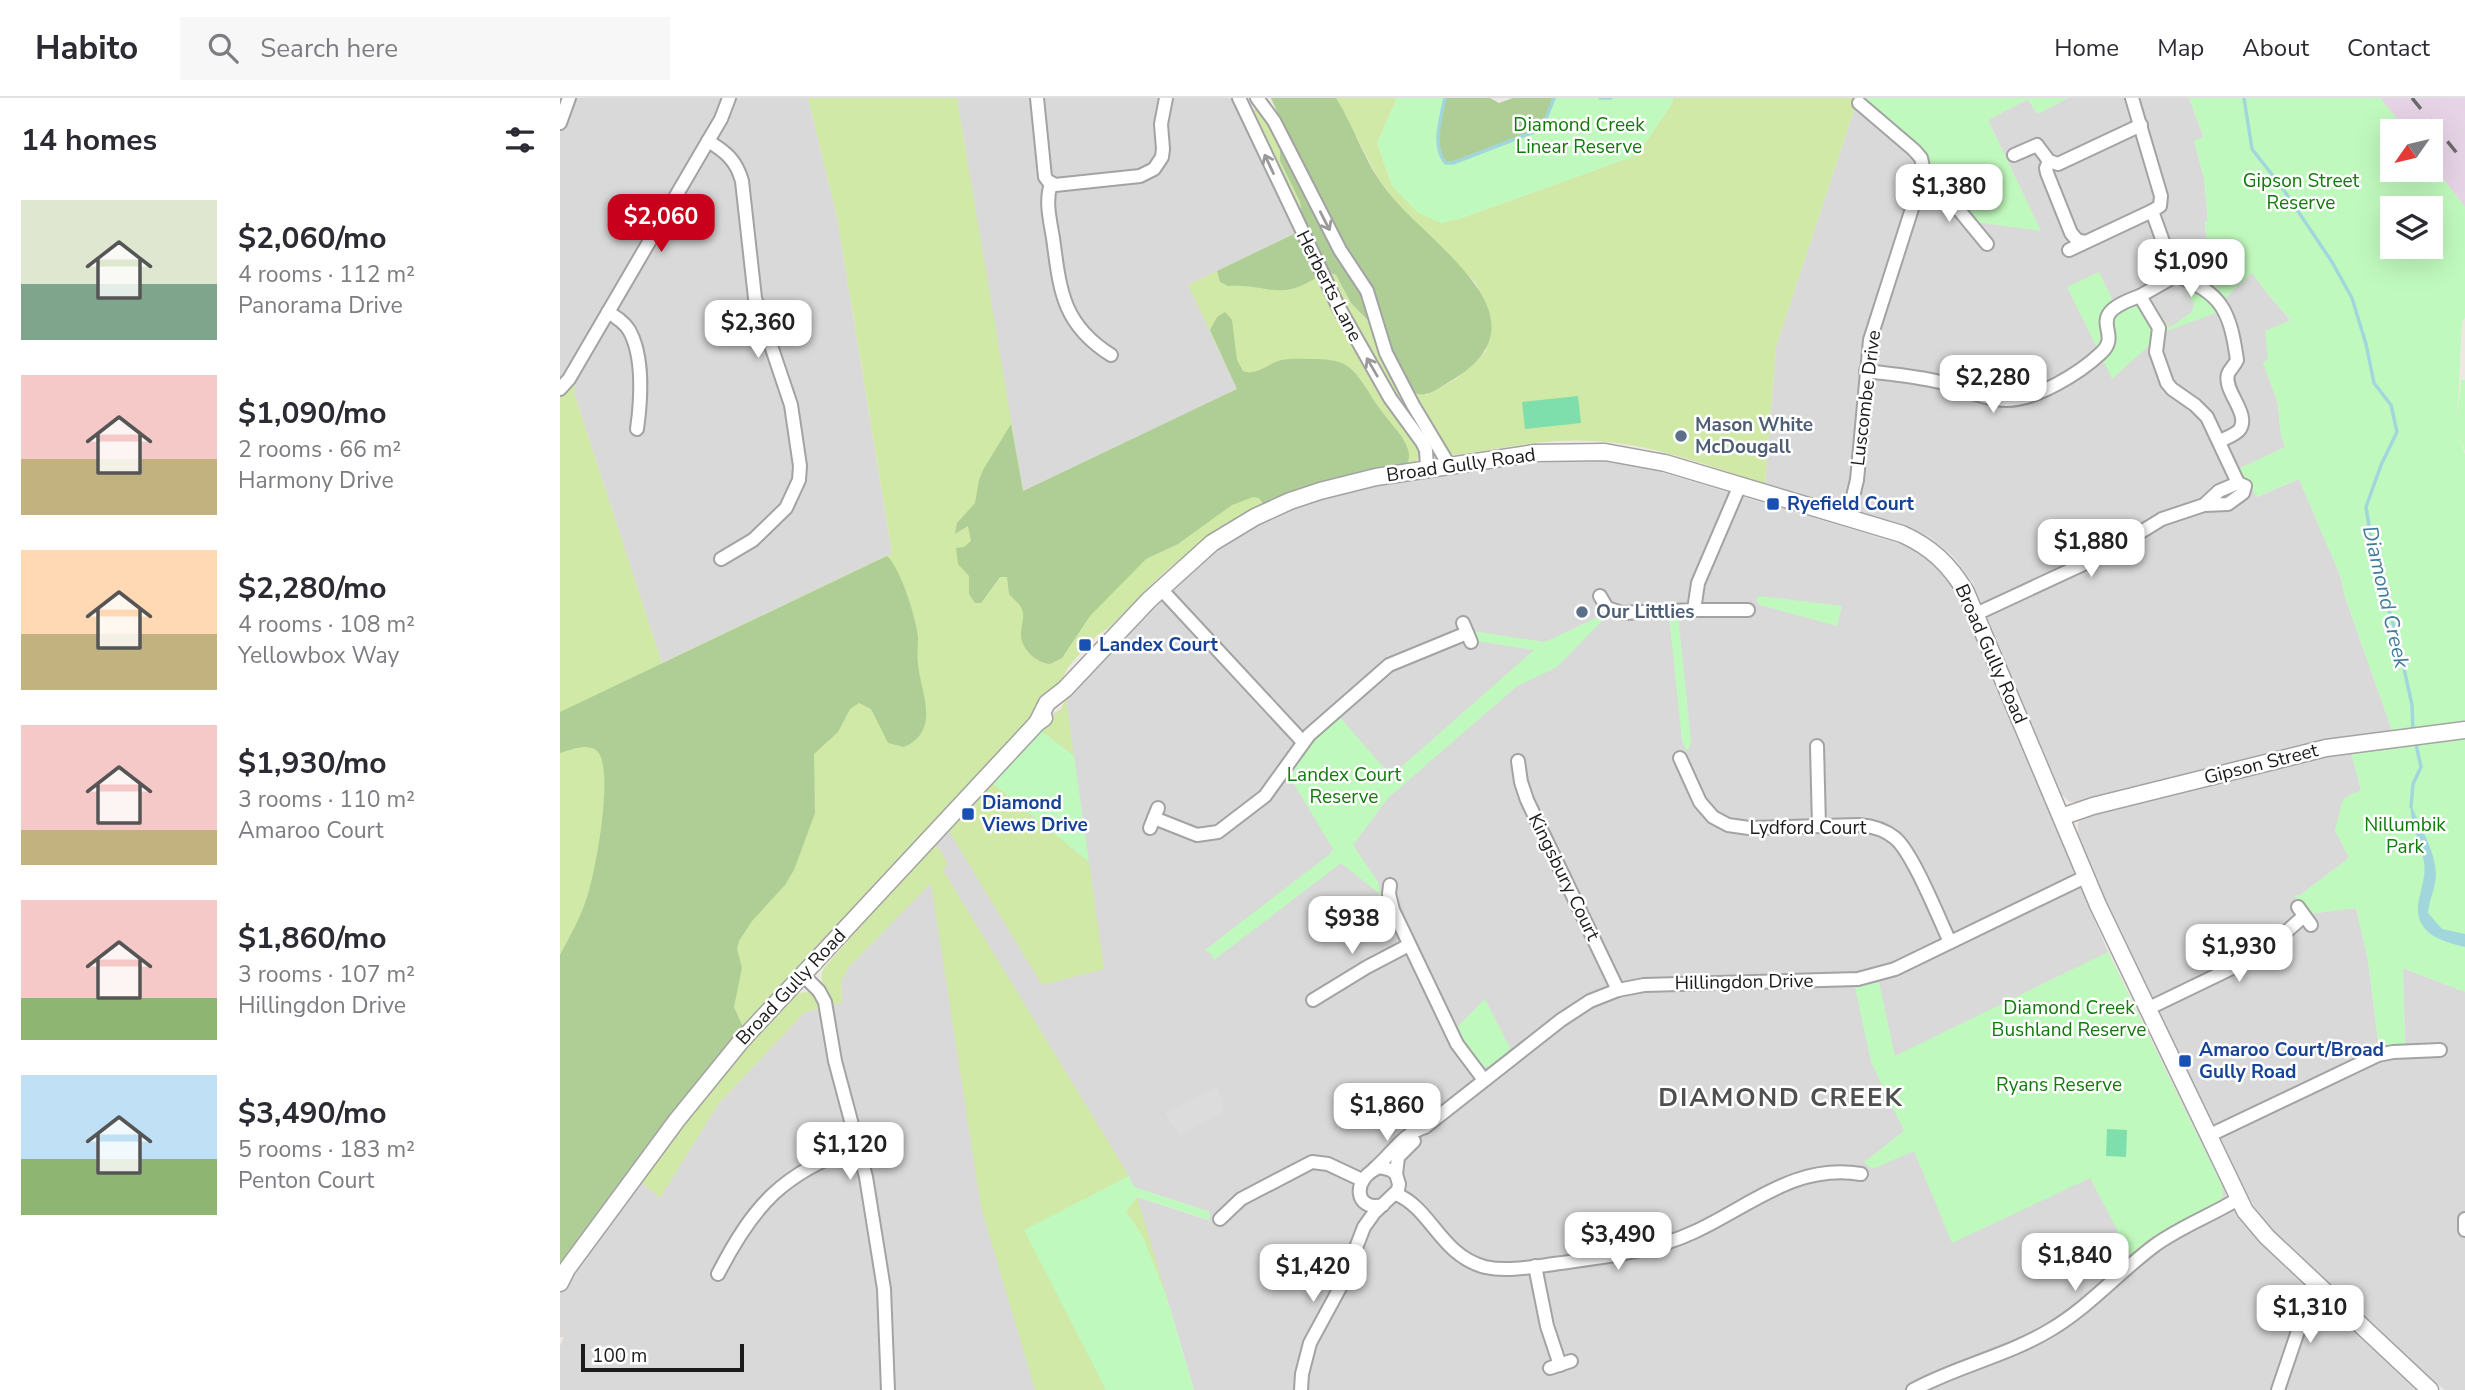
<!DOCTYPE html>
<html lang="en">
<head>
<meta charset="utf-8">
<style>
  body { margin:0; font-family:"Nunito Sans",sans-serif; background:#f7f7f7; color:#2b2b33; height:100vh; display:flex; flex-direction:column; font-size:26px; white-space:nowrap }
  * { box-sizing:border-box; margin:0 }
  p { font-size:23px; color:#7c7c81 }
  .icon { flex:none; width:38px; height:38px; fill:none; stroke:currentColor; stroke-width:2; stroke-linecap:round; stroke-linejoin:round }
  .map { position:relative; flex:1; overflow:hidden }
  .panel { display:flex; flex-direction:column; background:#fff; width:560px }
  .panel>* { flex:none }
  .needle { width:46px; rotate:236deg }
  .controls { position:absolute; left:1820px; top:21px; display:grid; gap:14px }
  .controls a { display:grid; place-items:center; width:63px; height:63px; border-radius:0px; background:#fff; box-shadow:0 7px 28px #0002; font-size:35px }
  .scale { position:absolute; left:21px; bottom:18px; width:163px; box-sizing:border-box; padding-left:7px; border:4px solid #1c1c1c; border-top:0; font-size:19px; line-height:24px; white-space:nowrap; color:#1c1c1c; -webkit-text-stroke:5px #fff; paint-order:stroke }
  .price { position:absolute; translate:-50% -60px; padding:0 16px; border-radius:14px; background:#fff; color:#222; font-size:23px; line-height:46px; filter:drop-shadow(0 2px 4px #0008) }
  .price::after { content:''; position:absolute; left:50%; top:42px; width:21px; height:16px; margin-left:-10px; background:inherit; clip-path:polygon(0 0,100% 0,50% 100%) }
  .price.active { background:#c9001b; color:#fff }
  ul { padding:0; list-style:none }
  li { display:flex; align-items:center; gap:21px; height:175px; padding:0 21px }
  li span { display:grid; place-items:center; flex:none; width:196px; height:140px; border-radius:0px; color:#555 }
  li>.icon { margin-inline-start:auto }
  span .icon { width:84px; height:84px; fill:#fffc; stroke-width:1 }
  li b { font-size:30px }
  h2 { display:flex; justify-content:space-between; align-items:center; height:84px; padding:0 21px; font-size:30px }
  header { display:flex; align-items:center; gap:42px; box-sizing:border-box; height:98px; padding:0 35px; background:#fff; border-bottom:2px solid #e1e1e2 }
  header strong { font-size:33px }
  nav { display:flex; gap:38px; margin-inline-start:auto; font-size:24px }
  .search { width:490px; height:63px; background:#f7f7f7; display:flex; align-items:center; gap:18px; box-sizing:border-box; padding:0 24px; border-radius:0px; color:#7c7c81; font-size:26px }
  main { display:flex; flex:1; min-height:0 }
  .map>svg:first-child { display:block }
  .residential { fill:#dad9d9 }
  .industrial { fill:#e7d3e6 }
  .grass { fill:#d0e9a6 }
  .forest { fill:#aece96 }
  .park { fill:#c0f9bd; fill-rule:evenodd }
  .pitch { fill:#7edeac }
  .parking { fill:#dcdcdc }
  .water { fill:#a1d7dc }
  .lines { fill:none; stroke-linecap:round; stroke-linejoin:round }
  .stream { stroke:#a1d7dc; stroke-width:3.5 }
  .minor-casing { stroke:#a3a3a3; stroke-width:16 }
  .tertiary-casing { stroke:#a3a3a3; stroke-width:19 }
  .minor { stroke:#fff; stroke-width:12 }
  .tertiary { stroke:#fff; stroke-width:16 }
  .rail { stroke:#6a6a6a; stroke-width:3.5; stroke-dasharray:14 14; stroke-linecap:butt }
  .oneway { stroke:#999 }
  .service-dot { fill:#5c6f8a; stroke:#fff; stroke-width:2.5 }
  .transit-dot { fill:#1a4fb4; stroke:#fff; stroke-width:2.5 }
  .labels { text-anchor:middle; dominant-baseline:central; stroke-width:5; stroke-linejoin:round; paint-order:stroke }
  .park-label { font-size:19px; fill:#107a0a; stroke:#fff }
  .street-label { font-size:19px; fill:#1c1c1c; stroke:#fff }
  .service-label { font-size:19px; font-weight:bold; fill:#4e5e75; stroke:#fff; text-anchor:start }
  .transit-label { font-size:19px; font-weight:bold; fill:#164399; stroke:#fff; text-anchor:start }
  .water-label { font-size:21px; font-style:italic; fill:#427c9c; stroke:#fff }
  .district-label { font-size:26px; font-weight:bold; letter-spacing:2px; fill:#4f4f4f; stroke:#fff }
</style>
</head>
<body>
<header>
<strong>Habito</strong>
<div class="search"><svg class="icon" aria-label="search" viewBox="0 0 24 24"><circle cx="10" cy="10" r="6"/><path d="M15 15l6 6"/></svg>Search here</div>
<nav><a>Home</a><a>Map</a><a>About</a><a>Contact</a></nav>
</header>
<main>
<section class="panel">
<h2>14 homes<svg class="icon" aria-label="filters" viewBox="0 0 24 24"><path d="M4 7h16M4 17h16"/><circle cx="9" cy="7" r="2"/><circle cx="15" cy="17" r="2"/></svg></h2>
<ul>
<li><span style="background:linear-gradient(#dfe7d0 60%,#7fa58c 0)"><svg class="icon" aria-label="home" viewBox="0 0 24 24"><path d="M3 11l9-7 9 7M6 9v11h12V9"/></svg></span><div><b>$2,060/mo</b><p>4 rooms · 112 m²</p><p>Panorama Drive</p></div></li>
<li><span style="background:linear-gradient(#f6c9c9 60%,#c2b280 0)"><svg class="icon" aria-label="home" viewBox="0 0 24 24"><path d="M3 11l9-7 9 7M6 9v11h12V9"/></svg></span><div><b>$1,090/mo</b><p>2 rooms · 66 m²</p><p>Harmony Drive</p></div></li>
<li><span style="background:linear-gradient(#ffd9b3 60%,#c2b280 0)"><svg class="icon" aria-label="home" viewBox="0 0 24 24"><path d="M3 11l9-7 9 7M6 9v11h12V9"/></svg></span><div><b>$2,280/mo</b><p>4 rooms · 108 m²</p><p>Yellowbox Way</p></div></li>
<li><span style="background:linear-gradient(#f6c9c9 75%,#c2b280 0)"><svg class="icon" aria-label="home" viewBox="0 0 24 24"><path d="M3 11l9-7 9 7M6 9v11h12V9"/></svg></span><div><b>$1,930/mo</b><p>3 rooms · 110 m²</p><p>Amaroo Court</p></div></li>
<li><span style="background:linear-gradient(#f6c9c9 70%,#8fb573 0)"><svg class="icon" aria-label="home" viewBox="0 0 24 24"><path d="M3 11l9-7 9 7M6 9v11h12V9"/></svg></span><div><b>$1,860/mo</b><p>3 rooms · 107 m²</p><p>Hillingdon Drive</p></div></li>
<li><span style="background:linear-gradient(#bfe0f5 60%,#8fb573 0)"><svg class="icon" aria-label="home" viewBox="0 0 24 24"><path d="M3 11l9-7 9 7M6 9v11h12V9"/></svg></span><div><b>$3,490/mo</b><p>5 rooms · 183 m²</p><p>Penton Court</p></div></li>
</ul>
</section>
<div class="map">
<svg width="1905" height="1292" viewBox="0 0 1905 1292">
  <rect width="100%" height="100%" fill="#eee8e2"/>
  <g class="residential">
    <path d="M0,0H248L277,119L332,456L102,565L14,295L15,278L11,265L0,282Z"/>
    <path d="M397,0H674L738,134L628,187L678,291L462,393Z"/>
    <path d="M1298,0H1304L1361,51L1370,67L1480,132L1428,22L1468,1L1477,16L1508,0H1629L1644,40L1634,43L1644,80L1648,123L1645,124L1649,181L1628,178L1639,183L1692,174L1706,194L1731,223L1708,262L1703,264L1718,306L1721,337L1725,349L1679,371L1689,384L1697,399L1739,381L1780,477L1785,499L1834,638L1520,704H1510L1502,697L1413,485L1393,458L1370,439L1345,427L1205,386L1216,249Z"/>
    <path d="M1039,363L1057,364L1097,373L1344,447L1369,461L1382,474L1399,501L1548,854L1675,1114L1701,1146L1856,1292H634L607,1200L583,1139L577,1099L648,1122L650,1114L574,1089L465,1132L546,1292H0V1248L4,1239H0V1191L80,1083L100,1099L159,1005L245,914L282,905L281,883L288,870L371,784L366,753L491,617L501,611L508,597L583,516L652,452L712,416L788,391L986,364Z"/>
    <path d="M1790,650L1801,692L1775,732L1789,760L1739,798L1736,797L1748,816L1796,810L1808,862L1819,950L1845,947L1843,870L1905,894V1292H1885L1879,1287L1713,1132L1698,1114L1683,1090L1558,830L1518,735V725L1525,718Z"/>
  </g>
  <path class="industrial" d="M1820,0H1905V109L1871,65V33H1847Z"/>
  <g class="grass">
    <path d="M248,0H397L463,393L677,291L628,187L738,134L846,324L861,355L857,362L850,367L666,429L614,466L596,482L550,529L536,538L508,569L499,590L479,612L335,769L264,840L206,902L110,1021L0,1167V299L16,278L14,295L102,565L332,455L277,119Z"/>
    <path d="M776,0H837L817,45L832,88L881,125L902,120L1077,57L1113,4L1112,0H1298L1216,249L1205,386C1149,368 1093,346 1034,343C989,340 942,350 897,357L887,355L844,284L866,297L896,281L926,253L928,210L915,184L849,119L821,86Z"/>
    <path d="M699,9L719,38L720,63L740,104L742,118L691,14Z"/>
    <path d="M768,174L776,177L791,205L814,230L841,294L838,298H835L794,231Z"/>
    <path d="M506,600L514,658L479,631L501,611Z"/>
    <path d="M430,683L529,764L544,871L482,887L387,730Z"/>
    <path d="M372,746L378,749L388,766L383,772L569,1078L465,1132L546,1292H475L421,1109L371,785L289,869L281,883L282,905L273,907C270,893 256,885 264,870Z"/>
    <path d="M246,894L254,897L260,910L245,914L159,1005L100,1100L80,1083L176,958L234,896Z"/>
    <path d="M577,1099L607,1200L583,1139L566,1113Z"/>
  </g>
  <g class="forest">
    <path d="M711,0H776C795,30 805,66 828,94C870,148 997,222 889,284C877,291 864,303 851,292L813,228L791,205L776,177L768,174L742,118L740,104L720,63L719,18Z"/>
    <path d="M857,0H930L939,5L953,0H1069L914,77L847,53Z"/>
    <path d="M738,134L759,178C717,205 710,185 668,188L660,184L657,173Z"/>
    <path d="M665,214L672,222L677,262L683,273C695,278 707,267 718,263C729,260 739,261 750,261C787,261 791,267 810,296C818,310 829,322 839,335C846,345 854,358 845,368L705,408L699,400L693,399L672,407L618,446L586,461L530,518L502,560L490,566C476,565 461,551 461,536C461,529 464,521 463,514C461,506 454,502 449,496L447,479H440L421,505H415L409,496V478L398,466L396,450L404,449L411,443L408,428L395,436L397,425L415,405L419,382L423,372L451,326L463,393L677,291L650,232L657,219Z"/>
    <path d="M327,458C341,471 356,520 358,539C358,548 357,557 358,566C360,593 382,632 344,649L328,645L311,611L299,605L290,611L278,634L254,656L255,715L234,772L225,787L192,823L179,843L177,851L182,870L174,909L183,929L0,1167V857C10,838 21,819 27,799C35,776 56,667 36,652C26,645 10,652 0,655V614Z"/>
  </g>
  <g class="park">
    <path d="M837,0H885C881,19 871,50 887,65H893L979,32L984,26L994,0H1112L1113,4L1077,57L902,120L881,125L858,115L832,88L817,45Z"/>
    <path d="M1304,0H1508L1477,16L1468,1L1428,22L1481,133L1415,124L1386,91L1374,83L1369,63L1361,51Z"/>
    <path d="M1629,0H1820L1847,33H1832V72H1871V65L1905,109V220L1902,223L1897,322L1901,282H1905V353L1897,335L1905,356V622L1833,635L1785,499L1780,477L1739,381L1696,399L1689,384L1678,371L1725,349L1721,337L1718,306L1703,264L1708,262L1705,233L1731,222L1706,194L1692,175L1662,203L1626,177L1649,180L1645,123H1648L1644,80L1634,43L1644,39ZM1832,110H1871V149H1832Z"/>
    <path d="M1539,174L1554,205L1544,240L1538,252L1507,189Z"/>
    <path d="M1615,182L1634,188L1661,213L1602,235L1588,206L1590,199L1609,230L1632,214L1634,205L1622,185H1617Z"/>
    <path d="M1573,206L1579,207L1595,230L1593,244L1552,281L1542,260L1552,218Z"/>
    <path d="M1199,498L1282,508L1277,528L1200,507L1196,502Z"/>
    <path d="M1118,517L1131,642L1129,651L1126,652L1122,643L1109,518Z"/>
    <path d="M1038,519L1044,521L997,569L956,589L828,700L793,747L818,784L821,797L781,765L654,862L651,856L645,852L770,756L773,751L728,676L754,639L778,617L831,678L974,552L916,543L912,533L985,544Z"/>
    <path d="M479,631L514,658L529,764L430,683Z"/>
    <path d="M1905,637V894L1843,870L1845,947L1819,950L1808,862L1796,810L1748,816L1734,797L1739,798L1789,760L1775,732L1783,701L1801,692L1790,650Z"/>
    <path d="M1548,854L1662,1088L1663,1097L1660,1105L1572,1160L1530,1080L1392,1145L1354,1053L1312,1071L1304,1064L1344,1033L1311,964L1295,889L1319,884L1335,958Z"/>
    <path d="M925,901L951,952C941,960 932,972 918,968L894,932Z"/>
    <path d="M569,1078L574,1089L650,1114L649,1122L577,1099L566,1113L583,1139L607,1200L634,1292H546L464,1132Z"/>
  </g>
  <g class="pitch">
    <path d="M1018,298L1021,325L965,331L962,304Z"/>
    <path d="M1547,1031L1567,1032L1566,1059L1546,1058Z"/>
  </g>
  <path class="parking" d="M656,989L663,1002L662,1007L665,1013L620,1037L616,1030H614L605,1015Z"/>
  <path class="water" d="M1851,706C1859,728 1875,751 1876,776C1876,789 1869,802 1868,815L1882,831L1905,836V849C1879,843 1852,834 1859,801C1862,788 1866,777 1864,764C1861,743 1849,727 1851,706Z"/>
  <g class="lines">
    <g class="stream">
      <path d="M885,0C881,19 871,50 886,65H893L979,32L984,26L994,0"/>
      <path d="M1040,0H1051"/>
      <path d="M1684,0L1692,51L1721,88L1772,164L1792,200L1806,246L1814,285L1831,307L1837,334L1821,367L1806,409L1815,465L1837,539L1852,607L1853,634"/>
      <path d="M1851,709L1853,686L1861,669L1855,642"/>
    </g>
    <defs>
      <g id="minor">
        <path d="M477,0L485,79L488,83L495,87L580,78L594,71L602,59L603,51L601,26L606,0"/>
        <path d="M679,0L778,208L830,300L862,344L866,352L867,370"/>
        <path d="M697,0L714,23L780,152L807,193L826,255L853,307L889,367"/>
        <path d="M1572,0L1601,98L1600,108L1592,113L1614,174L1608,182L1580,198L1599,230L1596,254L1607,285L1612,291L1635,307L1647,319L1678,385"/>
        <path d="M0,25L9,0"/>
        <path d="M148,43C166,54 176,62 182,83L195,200L231,307L240,368L239,382L226,410L193,442L161,461"/>
        <path d="M1454,57L1477,47L1489,63L1498,66L1581,27"/>
        <path d="M1489,63L1486,70L1487,75L1511,135L1517,142L1525,144"/>
        <path d="M491,86C485,103 490,122 493,140C500,192 502,226 551,257"/>
        <path d="M1361,88L1385,95L1427,146"/>
        <path d="M1509,152L1592,113"/>
        <path d="M1614,177C1662,194 1670,213 1677,262C1675,267 1670,271 1668,276C1663,293 1690,315 1680,331C1676,337 1665,340 1660,343"/>
        <path d="M48,214C56,219 64,224 69,232C84,258 81,303 77,331"/>
        <path d="M1306,273C1331,276 1356,278 1380,284C1401,290 1425,302 1447,302C1476,302 1520,275 1541,255C1565,233 1519,219 1580,198"/>
        <path d="M0,291L9,281L148,43L161,21L169,0"/>
        <path d="M1288,419L1297,382L1310,242L1364,73L1361,60L1354,52L1299,5"/>
        <path d="M601,491L743,644"/>
        <path d="M1040,498L1047,510L1062,515L1134,512L1138,485L1180,387"/>
        <path d="M1134,512H1188"/>
        <path d="M1416,516L1545,456L1602,421L1644,407L1668,406L1683,395L1685,388L1678,385L1659,393L1644,407"/>
        <path d="M903,525L911,544"/>
        <path d="M1257,648L1259,728"/>
        <path d="M1120,660L1140,704L1153,719L1168,727L1189,730L1299,727C1313,728 1324,731 1335,740C1353,755 1379,821 1390,844"/>
        <path d="M958,663L961,684L967,702L1058,892"/>
        <path d="M594,720L637,737L658,734L705,698L749,637L829,567L907,535"/>
        <path d="M590,730L598,710"/>
        <path d="M830,787L829,796L833,812L897,946L924,982"/>
        <path d="M1738,809L1751,827"/>
        <path d="M242,876L259,893L265,904L275,963L306,1079L324,1191L328,1292"/>
        <path d="M753,902L807,869L849,847"/>
        <path d="M1587,911L1701,856L1744,818"/>
        <path d="M1648,1038L1818,957L1833,954L1880,952"/>
        <path d="M814,1071C832,1056 842,1036 865,1029L1001,922L1030,903L1058,892L1084,887L1298,881L1335,871L1525,779"/>
        <path d="M836,1076L838,1059L854,1043"/>
        <path d="M836,1096C872,1111 880,1157 925,1169C947,1174 972,1169 994,1166C1042,1159 1089,1155 1134,1134C1189,1109 1235,1065 1301,1076"/>
        <path d="M660,1121L681,1101L752,1064L768,1066L802,1082"/>
        <path d="M1905,1121V1132"/>
        <path d="M975,1168L987,1228L1000,1267"/>
        <path d="M158,1176C194,1106 223,1075 298,1048"/>
        <path d="M990,1270L1011,1263"/>
        <path d="M741,1292L742,1276L750,1245L782,1186L804,1129L814,1115L838,1092L839,1086L836,1076L831,1072L820,1069C791,1080 794,1114 823,1107"/>
        <path d="M1353,1292C1397,1268 1447,1258 1490,1232C1529,1209 1558,1175 1594,1148C1620,1129 1650,1118 1678,1101"/>
        <path d="M1718,1292L1738,1233L1766,1194"/>
      </g>
      <g id="tertiary">
        <path d="M477,625L487,605L505,591L589,502L652,445L695,419L730,403L760,393L816,379L975,355L1045,354L1105,365L1342,436C1371,449 1389,466 1406,494L1538,807L1685,1113L1707,1139L1870,1292"/>
        <path d="M1501,719L1533,708L1766,650L1905,632"/>
        <path d="M0,1185L7,1171L117,1022L182,942L477,625L484,620"/>
      </g>
    </defs>
    <use href="#minor" class="minor-casing"/>
    <use href="#tertiary" class="tertiary-casing"/>
    <use href="#minor" class="minor"/>
    <use href="#tertiary" class="tertiary"/>
    <path class="rail" d="M1852,0L1905,65"/>
  </g>
  <defs><path id="oneway-shaft" d="M-6 0H5M1.5-3L5.5 0L1.5 3" fill="none" stroke-width="1.6" stroke-linecap="round" stroke-linejoin="round" transform="scale(1.75)"/></defs>
  <g class="oneway">
    <use href="#oneway-shaft" transform="translate(709 66) rotate(-115)"/>
    <use href="#oneway-shaft" transform="translate(765 123) rotate(63)"/>
    <use href="#oneway-shaft" transform="translate(812 269) rotate(-120)"/>
  </g>
  <g class="service-dot">
    <circle cx="1121" cy="338" r="7"/>
    <circle cx="1022" cy="514" r="7"/>
  </g>
  <g class="transit-dot">
    <rect x="1206" y="399" width="14" height="14" rx="3.5"/>
    <rect x="518" y="540" width="14" height="14" rx="3.5"/>
    <rect x="401" y="709" width="14" height="14" rx="3.5"/>
    <rect x="1618" y="956" width="14" height="14" rx="3.5"/>
  </g>
  <g class="labels">
    <g class="park-label">
      <text x="1019" y="27">Diamond Creek<tspan x="1019" dy="22">Linear Reserve</tspan></text>
      <text x="1741" y="83">Gipson Street<tspan x="1741" dy="22">Reserve</tspan></text>
      <text x="784" y="677">Landex Court<tspan x="784" dy="22">Reserve</tspan></text>
      <text x="1845" y="727">Nillumbik<tspan x="1845" dy="22">Park</tspan></text>
      <text x="1509" y="910">Diamond Creek<tspan x="1509" dy="22">Bushland Reserve</tspan></text>
      <text x="1499" y="987">Ryans Reserve</text>
    </g>
    <g class="street-label">
      <text transform="translate(769 188) rotate(63)">Herberts Lane</text>
      <text transform="translate(1306 300) rotate(-83)">Luscombe Drive</text>
      <text transform="translate(901 367) rotate(-8)">Broad Gully Road</text>
      <text transform="translate(1431 556) rotate(66)">Broad Gully Road</text>
      <text transform="translate(1701 666) rotate(-14)">Gipson Street</text>
      <text x="1248" y="730">Lydford Court</text>
      <text transform="translate(1004 779) rotate(64)">Kingsbury Court</text>
      <text transform="translate(1184 884) rotate(-1)">Hillingdon Drive</text>
      <text transform="translate(231 889) rotate(-47)">Broad Gully Road</text>
    </g>
    <g class="service-label">
      <text x="1135" y="327">Mason White<tspan x="1135" dy="22">McDougall</tspan></text>
      <text x="1036" y="514">Our Littlies</text>
    </g>
    <g class="transit-label">
      <text x="1227" y="406">Ryefield Court</text>
      <text x="539" y="547">Landex Court</text>
      <text x="422" y="705">Diamond<tspan x="422" dy="22">Views Drive</tspan></text>
      <text x="1639" y="952">Amaroo Court/Broad<tspan x="1639" dy="22">Gully Road</tspan></text>
    </g>
    <g class="water-label">
      <text transform="translate(1826 499) rotate(77)">Diamond Creek</text>
    </g>
    <g class="district-label">
      <text x="1221" y="999">DIAMOND CREEK</text>
    </g>
  </g>
</svg>
<div class="controls">
<a><svg class="needle" viewBox="-14 -14 28 28"><path d="M0-13l5 13h-10z" fill="#e53935"/><path d="M0 13l5-13h-10z" fill="#7c7c81"/></svg></a>
<a><svg class="icon" aria-label="layers" viewBox="0 0 24 24"><path d="M12 4l9 5-9 5-9-5zM3 14l9 5 9-5"/></svg></a>
</div>
<div class="scale">100 m</div>
<b class="price" style="left:1389px;top:126px">$1,380</b>
<b class="price active" style="left:101px;top:156px">$2,060</b>
<b class="price" style="left:1631px;top:201px">$1,090</b>
<b class="price" style="left:198px;top:262px">$2,360</b>
<b class="price" style="left:1433px;top:317px">$2,280</b>
<b class="price" style="left:1531px;top:481px">$1,880</b>
<b class="price" style="left:792px;top:858px">$938</b>
<b class="price" style="left:1679px;top:886px">$1,930</b>
<b class="price" style="left:827px;top:1045px">$1,860</b>
<b class="price" style="left:290px;top:1084px">$1,120</b>
<b class="price" style="left:1058px;top:1174px">$3,490</b>
<b class="price" style="left:1515px;top:1195px">$1,840</b>
<b class="price" style="left:753px;top:1206px">$1,420</b>
<b class="price" style="left:1750px;top:1247px">$1,310</b>
</div>
</main>
</body>
</html>
